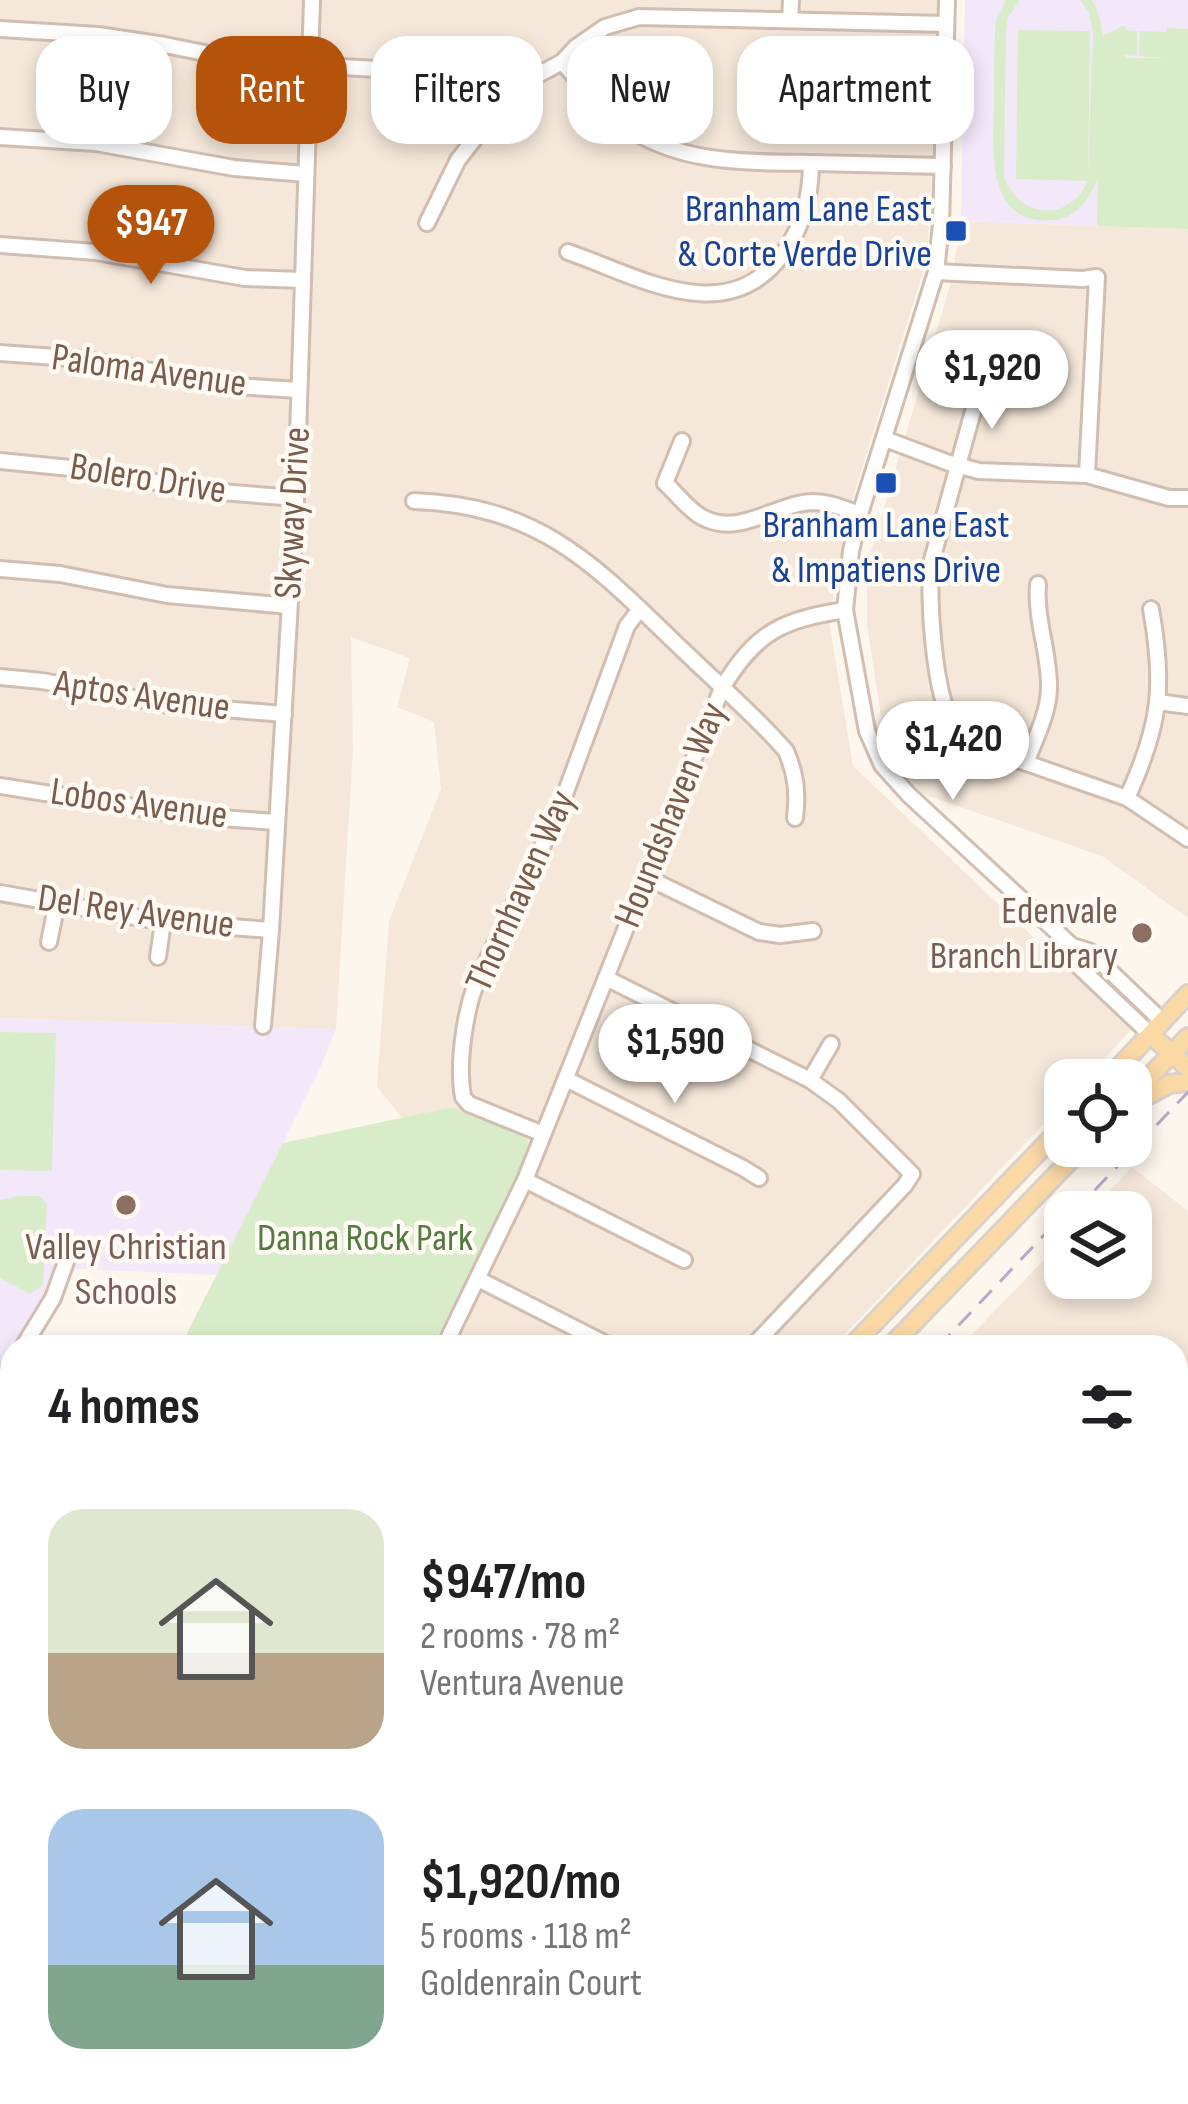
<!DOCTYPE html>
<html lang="en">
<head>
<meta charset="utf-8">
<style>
  body { margin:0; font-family:"Sofia Sans Condensed",sans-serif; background:#f2f2f2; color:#202124; height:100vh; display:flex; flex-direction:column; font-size:45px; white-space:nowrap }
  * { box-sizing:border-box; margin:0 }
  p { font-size:39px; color:#757577 }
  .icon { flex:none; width:66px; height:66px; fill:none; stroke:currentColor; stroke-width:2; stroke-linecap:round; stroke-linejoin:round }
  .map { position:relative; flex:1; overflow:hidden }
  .sheet { position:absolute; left:0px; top:1335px; width:1188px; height:771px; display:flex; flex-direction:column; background:#fff; border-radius:36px 36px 0 0; box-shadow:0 6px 18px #0003 }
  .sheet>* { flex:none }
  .guide { position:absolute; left:36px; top:36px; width:1116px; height:108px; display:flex; gap:24px }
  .controls { position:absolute; left:1044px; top:1059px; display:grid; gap:24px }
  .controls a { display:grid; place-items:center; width:108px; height:108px; border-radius:24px; background:#fff; box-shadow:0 6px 18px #0003; font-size:60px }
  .price { position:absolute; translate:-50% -102px; padding:0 27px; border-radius:42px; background:#fff; color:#222; font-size:39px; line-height:78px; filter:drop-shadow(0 3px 6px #0008) }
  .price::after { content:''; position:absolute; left:50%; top:72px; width:36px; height:27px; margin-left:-18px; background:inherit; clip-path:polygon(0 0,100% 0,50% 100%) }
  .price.on { background:#b45309; color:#fff }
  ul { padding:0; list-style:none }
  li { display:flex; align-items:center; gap:36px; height:300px; padding:0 48px }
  li span { display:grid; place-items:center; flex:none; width:336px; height:240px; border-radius:36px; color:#555 }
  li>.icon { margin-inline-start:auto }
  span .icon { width:144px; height:144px; fill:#fffc; stroke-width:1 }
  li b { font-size:51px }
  h2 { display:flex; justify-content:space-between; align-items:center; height:144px; padding:0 48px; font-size:51px }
  .chip { padding:0 42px; border-radius:36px; background:#fff; box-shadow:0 6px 18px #0003; font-size:42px; line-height:108px }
  .chip.on { background:#b45309; color:#fff }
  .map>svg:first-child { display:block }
  .residential { fill:#f5e8da }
  .education { fill:#f3e8fa }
  .green { fill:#d8ecc9 }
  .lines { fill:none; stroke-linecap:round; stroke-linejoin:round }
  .minor-casing { stroke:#d1beb0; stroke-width:20 }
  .major-casing { stroke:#dad1cd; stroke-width:22 }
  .minor { stroke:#fff; stroke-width:14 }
  .major { stroke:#fbd9a5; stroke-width:16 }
  .rail { stroke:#b9a8c9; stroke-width:3; stroke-dasharray:18 12; stroke-linecap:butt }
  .transit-dot { fill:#1a4fb4; stroke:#fffaf3; stroke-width:4.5 }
  .education-dot { fill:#8d6e63; stroke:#fffaf3; stroke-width:4.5 }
  .labels { text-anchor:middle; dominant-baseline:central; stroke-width:9; stroke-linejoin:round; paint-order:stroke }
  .transit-label { font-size:39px; fill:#164399; stroke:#fffaf3; text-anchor:end }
  .street-label { font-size:39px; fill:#7a5c4d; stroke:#fffaf3 }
  .education-label { font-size:39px; fill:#785e54; stroke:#fffaf3; text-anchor:end }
  .park-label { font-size:39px; fill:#537a41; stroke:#fffaf3 }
</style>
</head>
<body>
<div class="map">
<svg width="1188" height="2104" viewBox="0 0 1188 2104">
  <rect width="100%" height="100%" fill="#fdf6ec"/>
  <g class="residential">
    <path d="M0,0H937L936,95L927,259L849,510L829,620L853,766L1131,1030L1085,1080H1065V1101L833,1347H434L511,1191L528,1148L521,1134L486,1120L465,1116L453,1107L403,1119L377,1087L389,921L441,789L434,722L397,707L410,658L351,637L353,749L336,1029L0,1018Z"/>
    <path d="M961,221L1188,229V918L1102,856L923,794L887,755L867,625V565L951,282Z"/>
    <path d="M1132,1167L1188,1211V2104H669L660,2094H1176V1347H960L1065,1238V1278H1131V1212H1089Z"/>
    <path d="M248,2094H607L617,2104H238Z"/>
  </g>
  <g class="education">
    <path d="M965,0H1188V229L961,221Z"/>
    <path d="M0,1018L336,1029L318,1073L217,1275L54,1268L39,1305L0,1369Z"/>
    <path d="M0,1720L12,1728V1809L0,1825Z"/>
  </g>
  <g class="green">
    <path d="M1006,0H1020L1008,17L1006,32L1004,176C1018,219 1069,223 1088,181L1016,179L1018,30L1090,31L1088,175L1093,35L1089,13L1080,0H1092C1099,11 1101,23 1103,36L1125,25L1126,30L1137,31V56L1125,55V58H1164L1139,56L1140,31L1166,32L1167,28L1188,29V229L1097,226L1098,178C1090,198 1077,218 1053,220C985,227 993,148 994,105C994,80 994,55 995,30L996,20Z"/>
    <path d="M0,1032L56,1033L52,1171L0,1170Z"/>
    <path d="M453,1107C467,1118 524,1128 528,1142C532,1156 445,1321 432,1347H180L283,1143Z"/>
    <path d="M20,1196H40L47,1204L43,1285L30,1294L0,1278V1200Z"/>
  </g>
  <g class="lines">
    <defs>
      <g id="minor">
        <path d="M947,0L941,224L936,272L860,514L851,551L845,610L867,731L882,765L909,795L1072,946L1089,951L1163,1022"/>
        <path d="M790,20L791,0"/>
        <path d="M0,29L98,35L165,45L249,62L378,69L410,79L499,83L536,76L562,62L576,47L605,27L639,17L946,24"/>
        <path d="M562,62C582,85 602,109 627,127C682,165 750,162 814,163C857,164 900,165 943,166"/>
        <path d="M0,137L96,143L234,168L306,174"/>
        <path d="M427,223L458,160L486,124L499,83"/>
        <path d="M0,245L96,252L245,278L302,280"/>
        <path d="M568,252C638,276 728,332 784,252C803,226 811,195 811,163"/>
        <path d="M936,272L1083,279L1097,277L1087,475"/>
        <path d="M0,353L83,359L236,386L299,390"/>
        <path d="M980,386L932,560C927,595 934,695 953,724C961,736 972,742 983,748L1127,798L1188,839"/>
        <path d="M885,439L949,463L979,471L1087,475L1169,498H1188"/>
        <path d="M682,441L665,483C676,493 687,508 700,516C738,539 775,503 813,502C829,502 845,509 860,514"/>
        <path d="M0,461L100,471L195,490L296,498"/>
        <path d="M414,501C545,506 598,569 687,654C720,686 756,716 786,751C796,774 798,793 795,818"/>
        <path d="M0,569L60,574L167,595L289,606"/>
        <path d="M0,677L42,681L164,704L284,714"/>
        <path d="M1158,702L1188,706"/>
        <path d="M1026,763C1035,739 1048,715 1049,689C1050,654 1035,620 1038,584"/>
        <path d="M0,786L191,816L277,822"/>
        <path d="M1127,798C1160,726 1165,687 1151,609"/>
        <path d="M646,877L759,932L780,935L813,931"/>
        <path d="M0,893L163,922L271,930"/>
        <path d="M49,942L57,903"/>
        <path d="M1072,946L1075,963L1151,1035"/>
        <path d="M158,957L163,922"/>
        <path d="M606,978L810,1080L839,1101L912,1174L905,1185L752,1347"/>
        <path d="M263,1026L271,930L296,498L312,0"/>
        <path d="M566,1079L743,1168L759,1178"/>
        <path d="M810,1080L831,1044"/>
        <path d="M543,1134L469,1104L463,1097C457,1064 465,1011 477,981L557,816L627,626L640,609"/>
        <path d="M525,1180L684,1260"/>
        <path d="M478,1279L612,1347"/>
        <path d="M23,1347L53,1298L67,1259"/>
        <path d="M444,1347L525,1180L722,688C757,631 782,620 845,610"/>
        <path d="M0,1383L12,1364"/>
        <path d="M1176,1422L1188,1426"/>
        <path d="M1187,1538H1188"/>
        <path d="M1176,1643H1188"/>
        <path d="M1176,1749H1188"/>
        <path d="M0,1763L12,1753"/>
        <path d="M3,1840L12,1848"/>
        <path d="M1176,1854L1188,1855"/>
        <path d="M1176,2071L1188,2070"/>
        <path d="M634,2094L644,2104"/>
        <path d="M656,2094L685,2104"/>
        <path d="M337,2100L342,2104"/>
        <path d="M512,2104L513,2094"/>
        <path d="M601,2104L608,2094"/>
        <path d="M848,2104L849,2094"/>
        <path d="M953,2104L954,2094"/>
        <path d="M1059,2104V2094"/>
      </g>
      <g id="major">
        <path d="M1151,1035L1188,1068"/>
        <path d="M1107,1080L1188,994"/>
        <path d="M1131,1096L1188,1037"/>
        <path d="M1132,1104L1169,1084L1188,1082"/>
        <path d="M851,1347L1065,1124"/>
        <path d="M890,1347L1084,1146"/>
        <path d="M134,2104L145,2094"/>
        <path d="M166,2104L177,2094"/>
      </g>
    </defs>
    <use href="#minor" class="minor-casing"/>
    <use href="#major" class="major-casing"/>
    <use href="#minor" class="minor"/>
    <use href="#major" class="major"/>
    <g class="rail">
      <path d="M1074,1212L1188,1092"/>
      <path d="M938,1347L1065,1213"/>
      <path d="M216,2104L226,2094"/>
    </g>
  </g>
  <g class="transit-dot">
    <rect x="944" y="219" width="24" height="24" rx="6"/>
    <rect x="874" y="471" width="24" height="24" rx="6"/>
  </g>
  <g class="education-dot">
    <circle cx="1142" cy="933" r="12"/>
    <circle cx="126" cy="1205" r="12"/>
  </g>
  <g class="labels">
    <g class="transit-label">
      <text x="932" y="209">Branham Lane East<tspan x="932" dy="45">&amp; Corte Verde Drive</tspan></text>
      <text x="886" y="525" text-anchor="middle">Branham Lane East<tspan x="886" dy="45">&amp; Impatiens Drive</tspan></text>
    </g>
    <g class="street-label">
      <text transform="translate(149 371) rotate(8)">Paloma Avenue</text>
      <text transform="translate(148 479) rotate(9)">Bolero Drive</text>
      <text transform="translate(293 513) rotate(-87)">Skyway Drive</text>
      <text transform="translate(142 696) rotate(8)">Aptos Avenue</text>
      <text transform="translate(139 804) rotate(8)">Lobos Avenue</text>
      <text transform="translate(671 815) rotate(-68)">Houndshaven Way</text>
      <text transform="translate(521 891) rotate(-66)">Thornhaven Way</text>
      <text transform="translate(136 912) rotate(8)">Del Rey Avenue</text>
    </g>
    <g class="education-label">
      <text x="1118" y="911">Edenvale<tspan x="1118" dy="45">Branch Library</tspan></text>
      <text x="126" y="1247" text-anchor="middle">Valley Christian<tspan x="126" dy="45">Schools</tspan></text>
    </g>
    <g class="park-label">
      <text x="365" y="1238">Danna Rock Park</text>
    </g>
  </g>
</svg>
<div class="controls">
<a><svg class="icon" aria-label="locate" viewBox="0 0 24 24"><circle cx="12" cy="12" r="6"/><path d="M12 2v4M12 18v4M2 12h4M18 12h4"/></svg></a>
<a><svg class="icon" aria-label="layers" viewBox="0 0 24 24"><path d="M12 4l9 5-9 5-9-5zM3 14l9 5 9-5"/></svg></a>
</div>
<b class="price on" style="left:151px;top:287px">$947</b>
<b class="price" style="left:992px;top:432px">$1,920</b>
<b class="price" style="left:953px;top:803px">$1,420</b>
<b class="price" style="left:675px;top:1106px">$1,590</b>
<div class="guide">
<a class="chip">Buy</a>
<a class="chip on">Rent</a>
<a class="chip">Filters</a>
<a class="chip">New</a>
<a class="chip">Apartment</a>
</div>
<section class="sheet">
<h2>4 homes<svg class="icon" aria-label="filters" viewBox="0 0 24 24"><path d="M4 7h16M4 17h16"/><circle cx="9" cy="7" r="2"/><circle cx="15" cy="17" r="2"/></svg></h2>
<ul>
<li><span style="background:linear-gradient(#dfe7d0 60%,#b9a48a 0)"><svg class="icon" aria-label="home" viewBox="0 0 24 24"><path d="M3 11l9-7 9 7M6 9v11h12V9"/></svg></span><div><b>$947/mo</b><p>2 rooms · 78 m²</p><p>Ventura Avenue</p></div></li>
<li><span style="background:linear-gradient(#a9c7e8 65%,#7fa58c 0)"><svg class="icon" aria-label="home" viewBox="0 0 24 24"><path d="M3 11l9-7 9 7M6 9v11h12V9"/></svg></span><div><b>$1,920/mo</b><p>5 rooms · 118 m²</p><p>Goldenrain Court</p></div></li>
</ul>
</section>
</div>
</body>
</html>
